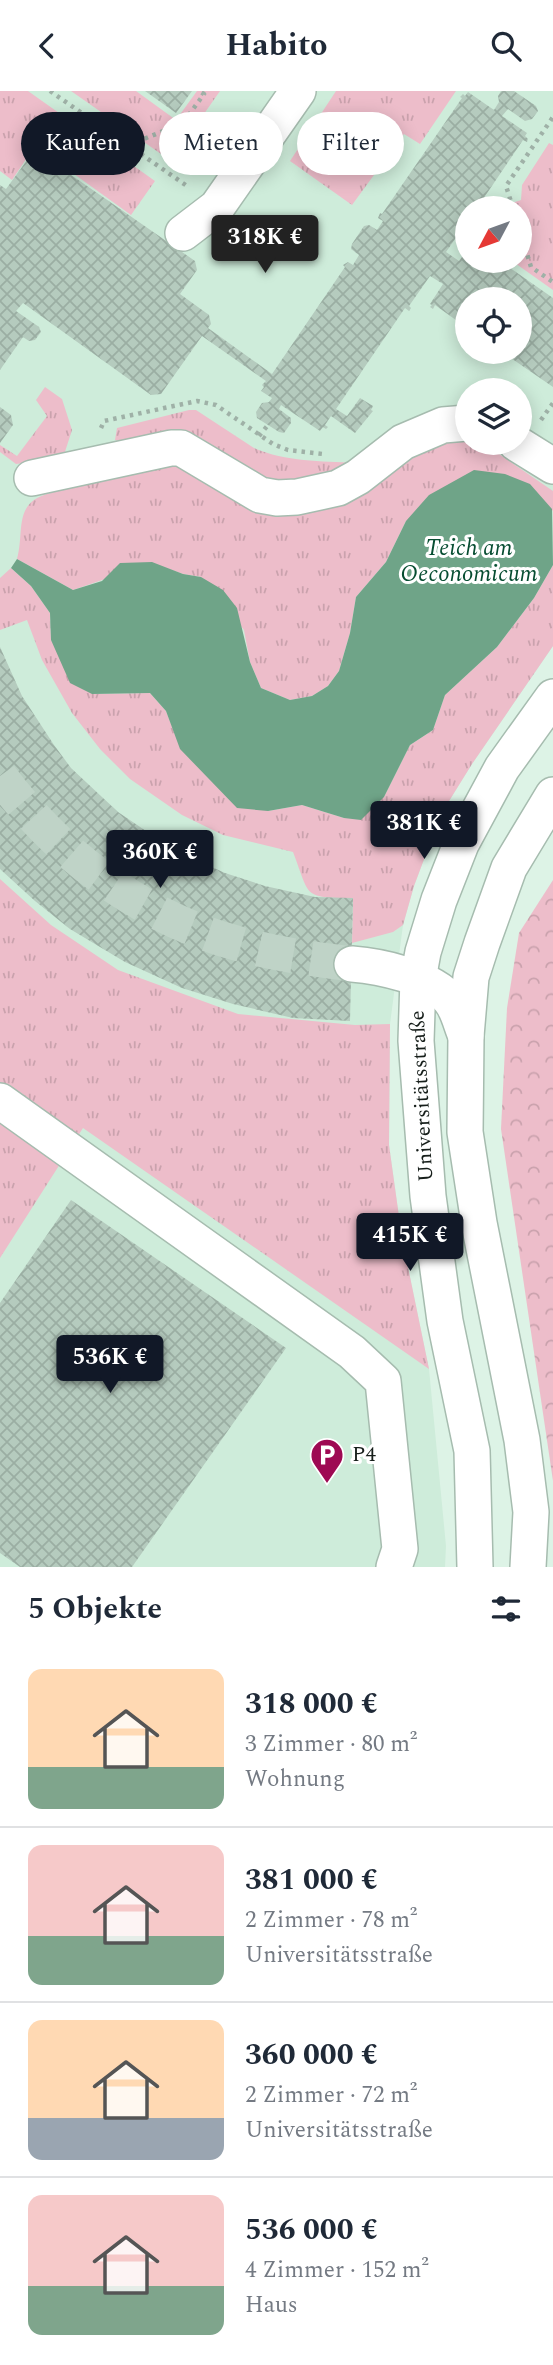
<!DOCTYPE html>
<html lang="de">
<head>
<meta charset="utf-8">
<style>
  body { margin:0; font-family:Spectral,serif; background:#f2f2f3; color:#1f2937; height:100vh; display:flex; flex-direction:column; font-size:26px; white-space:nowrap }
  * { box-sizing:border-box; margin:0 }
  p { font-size:23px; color:#747a83 }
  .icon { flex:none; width:38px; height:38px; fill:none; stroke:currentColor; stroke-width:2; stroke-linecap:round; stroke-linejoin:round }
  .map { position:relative; height:1476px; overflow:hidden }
  .sheet { display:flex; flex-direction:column; background:#fff; flex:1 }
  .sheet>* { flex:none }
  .hud { position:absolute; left:21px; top:21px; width:511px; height:63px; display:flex; gap:14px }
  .needle { width:46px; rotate:229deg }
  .tools { position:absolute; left:455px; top:105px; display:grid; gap:14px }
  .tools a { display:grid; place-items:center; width:77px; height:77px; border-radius:50%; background:#fff; box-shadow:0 4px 18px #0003; font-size:35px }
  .price { position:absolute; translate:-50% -60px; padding:0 16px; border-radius:7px; background:#111827; color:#fff; font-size:23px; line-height:46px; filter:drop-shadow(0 2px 4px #0008) }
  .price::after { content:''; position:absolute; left:50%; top:42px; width:21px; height:16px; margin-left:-10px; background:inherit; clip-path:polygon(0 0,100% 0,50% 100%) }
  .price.active { background:#222; color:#fff }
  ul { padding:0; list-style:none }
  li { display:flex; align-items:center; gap:21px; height:175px; padding:0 28px }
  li+li { border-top:2px solid #e0e1e3 }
  li span { display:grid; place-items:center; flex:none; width:196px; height:140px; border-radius:14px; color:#555 }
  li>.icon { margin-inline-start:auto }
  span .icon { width:84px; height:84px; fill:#fffc; stroke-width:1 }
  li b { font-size:30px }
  h2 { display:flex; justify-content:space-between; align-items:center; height:84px; padding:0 28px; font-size:30px }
  .tag { padding:0 24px; border-radius:32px; background:#fff; box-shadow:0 4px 18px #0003; font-size:24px; line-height:63px }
  .tag.active { background:#111827; color:#fff }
  header { display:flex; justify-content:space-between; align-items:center; height:91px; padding:0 28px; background:#fff; font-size:32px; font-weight:700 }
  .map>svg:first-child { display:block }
  .built { fill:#ceecda; fill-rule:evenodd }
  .grass { fill:url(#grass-tufts) }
  .forest { fill:url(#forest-crowns) }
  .water { fill:#6fa488 }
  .building { fill:url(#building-cross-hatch) }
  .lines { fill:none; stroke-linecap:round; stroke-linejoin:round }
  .minor-tunnel { stroke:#bfd3c7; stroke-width:35; stroke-dasharray:35 18; stroke-linecap:butt }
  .minor-casing { stroke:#a6bcaf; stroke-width:38 }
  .path { stroke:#9fb1a7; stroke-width:4.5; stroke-dasharray:3.5 5; stroke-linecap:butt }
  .minor { stroke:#fff; stroke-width:35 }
  .labels { text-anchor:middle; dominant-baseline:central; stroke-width:6; stroke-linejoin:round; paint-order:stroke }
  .street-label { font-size:21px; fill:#161e1a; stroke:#fff }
  .poi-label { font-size:21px; fill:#161e1a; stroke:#fff; text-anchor:start }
  .water-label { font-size:23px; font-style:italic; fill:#064d31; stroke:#fff }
</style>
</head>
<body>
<header><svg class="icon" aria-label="back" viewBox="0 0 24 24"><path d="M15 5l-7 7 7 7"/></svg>Habito<svg class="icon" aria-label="search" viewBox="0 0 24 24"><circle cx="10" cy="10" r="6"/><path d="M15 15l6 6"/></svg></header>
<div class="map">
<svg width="553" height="1476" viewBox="0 0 553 1476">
  <defs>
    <pattern id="grass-tufts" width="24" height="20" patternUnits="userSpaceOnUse" patternTransform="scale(1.75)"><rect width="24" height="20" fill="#edbdca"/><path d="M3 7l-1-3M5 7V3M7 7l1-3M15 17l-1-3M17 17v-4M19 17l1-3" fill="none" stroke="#caa2ad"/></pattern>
    <pattern id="forest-crowns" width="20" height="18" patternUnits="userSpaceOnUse" patternTransform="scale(1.75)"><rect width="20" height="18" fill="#edbdca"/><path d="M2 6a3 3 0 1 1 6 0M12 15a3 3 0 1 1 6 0" fill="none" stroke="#caa2ad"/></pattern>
    <pattern id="building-cross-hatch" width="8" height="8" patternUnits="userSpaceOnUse" patternTransform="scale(1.75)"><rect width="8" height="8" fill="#b5cbbe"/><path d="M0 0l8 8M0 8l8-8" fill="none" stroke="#9baea3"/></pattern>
  </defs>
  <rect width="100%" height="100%" fill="#ddf3e6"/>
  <path class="built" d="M0,0H553V555L472,673L441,723L414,795L403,834L390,933L389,1054L402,1147L429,1278L446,1455L445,1476H0ZM467,117H520V170H467ZM467,208H520V261H467ZM467,299H520V352H467Z"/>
  <g class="grass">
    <path d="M0,0H28L155,90L131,124L35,55L12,89L0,80Z"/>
    <path d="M71,0H136L176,29L197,0H220L171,70Z"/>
    <path d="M336,0H456L420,53L404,43L352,114L290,70Z"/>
    <path d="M549,52L553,54V199L512,170H520V117H497L521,109L522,94Z"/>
    <path d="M45,296L62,308L72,339L63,367L16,373L0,361V354L17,365L47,325L36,309Z"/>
    <path d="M189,319H196L254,357C286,371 321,370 355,372L293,396L115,349L117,337Z"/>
    <path d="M467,345V352H483L553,400V420L529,393L406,430L386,471L356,506L350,542L339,580L328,595L312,605L290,609L261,597L250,571L244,539L201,486L183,483L152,472L73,499L17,468C25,440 12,411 51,402L50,395L170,369L260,421L428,352Z"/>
    <path d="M553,474V555L472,673L441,723L414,795L403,834L393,841L352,852L353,808C302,805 311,808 293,761L223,744L182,724L130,688L100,658L72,622L42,569L27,529L0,539V487L11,477L31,495L50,522L51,549L92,603L150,602L166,620L181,658L204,682L268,720L302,714L344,727L384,706L410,654L433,639L445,604L497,556L534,507Z"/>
    <path d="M0,788L51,834L118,879L238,923L355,934L390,933L389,1054L402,1147L429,1278L83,1037L0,1167Z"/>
  </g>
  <path class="forest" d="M553,789V1390L501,1038L507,917L519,842Z"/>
  <path class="water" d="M474,379L505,383L530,393L552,418L553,474L534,507L497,556L445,604L433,639L410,654L384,706L361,729L344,727L302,714L268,720L237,717L180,658L166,620L150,602L92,603L70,592L51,549L50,522L31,495L11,477L17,468L73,499L102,490L120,472L152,471L183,483L201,486L223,499L237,517L250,571L261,597L290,609L312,605L328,595L339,580L350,542L356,506L386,471L406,430L429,404Z"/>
  <g class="building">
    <path d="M145,0H192L176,22Z"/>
    <path d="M501,0H514L536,15L538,20L532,28L525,30L508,18L502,25L527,42L525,45L528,48L527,51L523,49L477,117H467V131L446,161L459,170L467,159V170H500L553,207V296L502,261H520V208H467V237L435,214L433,218L430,216L432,214L430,213L443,193L430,185L409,215L411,217L409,220L405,217L336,318L347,325L360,307L373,315L371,319L373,320L355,342L331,325L325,334L328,336L326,338L323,336L320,340L281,314L279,318L291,327V332L284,342L279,341L257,327L256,321L262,312L269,311L272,307L261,300L264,296L262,294L266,290L202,245L161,303L151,304L23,212L16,220L39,236L41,241L35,249L29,250L23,246L0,279V94L6,98L30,65L41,63L195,170L197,179L180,203L209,224L211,233L208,237L272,283L345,176L343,174L348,171L353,174L359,164L351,158L352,153L364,135L369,134L377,139L383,130L378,127L380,122L382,123L462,7L460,6L463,3L465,5L468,1L494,19L499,11L498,5Z"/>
    <path d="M0,316L11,324L13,334L0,352Z"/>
    <path d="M0,556L22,605L54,654L71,677L118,721L174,759L225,782L265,795L315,806L353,807L350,930L293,927L233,913L182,897L125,871L70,838L35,810L0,778Z"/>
    <path d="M71,1109L286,1257L132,1476H20L0,1462V1212Z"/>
  </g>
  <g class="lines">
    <path class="minor-tunnel" d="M0,685C58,764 141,826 236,852C274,863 313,868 352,873"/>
    <defs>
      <g id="minor">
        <path d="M183,142L217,116L298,0"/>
        <path d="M516,352L553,375"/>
        <path d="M32,387L171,357H181L260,404L277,407L297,406L338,397L358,386L403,351L443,334L467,332"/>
        <path d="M352,873C379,875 432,886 450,909C458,918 461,934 466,945"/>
        <path d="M0,1010L352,1261L383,1290L400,1458L394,1476"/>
        <path d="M475,1476L472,1360L445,1230L428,1105L416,950L418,888L423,861L439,809L461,753L502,677L553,606"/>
        <path d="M528,1476L531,1421L522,1349L479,1132L465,1041L466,945L471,886L482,852L509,777L553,704"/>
      </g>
    </defs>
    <use href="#minor" class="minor-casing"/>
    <g class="path">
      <path d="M50,0L187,95"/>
      <path d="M129,54L183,32L204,3L199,0"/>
      <path d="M513,117L506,95L553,26"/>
      <path d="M520,140L531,176L553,191"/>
      <path d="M541,329L553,312"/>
      <path d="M101,337L104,330L197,310L216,314L273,353L288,359L323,363"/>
      <path d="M259,345L268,334"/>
    </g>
    <use href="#minor" class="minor"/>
  </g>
  <defs>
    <symbol id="parking-pin" viewBox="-11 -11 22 30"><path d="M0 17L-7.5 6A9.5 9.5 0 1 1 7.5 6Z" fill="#9e0953" stroke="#fff"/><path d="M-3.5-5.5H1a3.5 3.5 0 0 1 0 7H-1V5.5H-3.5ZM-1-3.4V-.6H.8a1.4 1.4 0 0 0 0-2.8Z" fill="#fff"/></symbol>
  </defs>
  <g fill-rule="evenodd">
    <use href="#parking-pin" x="308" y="1345" width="38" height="52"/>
  </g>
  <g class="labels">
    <g class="street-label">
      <text transform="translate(422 1005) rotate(-93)">Universitätsstraße</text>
    </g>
    <g class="poi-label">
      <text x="352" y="1364">P4</text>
    </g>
    <g class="water-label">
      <text x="469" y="457">Teich am<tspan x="469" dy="26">Oeconomicum</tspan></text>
    </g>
  </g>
</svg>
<div class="tools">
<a><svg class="needle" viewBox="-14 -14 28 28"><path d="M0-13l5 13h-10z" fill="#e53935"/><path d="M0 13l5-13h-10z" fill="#747a83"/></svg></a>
<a><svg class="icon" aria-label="locate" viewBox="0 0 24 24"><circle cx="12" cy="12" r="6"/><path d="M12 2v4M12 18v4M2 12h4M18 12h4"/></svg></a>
<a><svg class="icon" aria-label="layers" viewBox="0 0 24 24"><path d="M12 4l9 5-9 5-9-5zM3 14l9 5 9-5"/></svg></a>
</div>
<b class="price active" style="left:265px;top:184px">318K €</b>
<b class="price" style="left:424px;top:770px">381K €</b>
<b class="price" style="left:160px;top:799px">360K €</b>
<b class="price" style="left:410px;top:1182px">415K €</b>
<b class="price" style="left:110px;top:1304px">536K €</b>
<div class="hud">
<a class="tag active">Kaufen</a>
<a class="tag">Mieten</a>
<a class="tag">Filter</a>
</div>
</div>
<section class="sheet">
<h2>5 Objekte<svg class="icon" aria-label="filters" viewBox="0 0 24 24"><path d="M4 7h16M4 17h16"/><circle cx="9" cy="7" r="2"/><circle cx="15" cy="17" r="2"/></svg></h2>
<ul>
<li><span style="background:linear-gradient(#ffd9b3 70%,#7fa58c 0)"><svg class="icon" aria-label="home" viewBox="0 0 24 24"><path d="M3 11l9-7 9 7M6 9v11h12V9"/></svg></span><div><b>318 000 €</b><p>3 Zimmer · 80 m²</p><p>Wohnung</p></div></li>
<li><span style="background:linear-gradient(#f6c9c9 65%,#7fa58c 0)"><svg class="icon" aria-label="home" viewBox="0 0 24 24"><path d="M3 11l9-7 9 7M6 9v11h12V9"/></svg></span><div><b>381 000 €</b><p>2 Zimmer · 78 m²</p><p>Universitätsstraße</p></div></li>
<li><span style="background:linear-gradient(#ffd9b3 70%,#9aa5b1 0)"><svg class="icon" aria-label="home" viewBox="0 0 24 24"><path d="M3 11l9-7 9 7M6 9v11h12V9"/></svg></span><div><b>360 000 €</b><p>2 Zimmer · 72 m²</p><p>Universitätsstraße</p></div></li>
<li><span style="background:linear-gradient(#f6c9c9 65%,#7fa58c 0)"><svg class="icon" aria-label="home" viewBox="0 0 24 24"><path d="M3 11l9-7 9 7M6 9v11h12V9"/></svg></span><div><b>536 000 €</b><p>4 Zimmer · 152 m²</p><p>Haus</p></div></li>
</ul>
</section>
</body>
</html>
